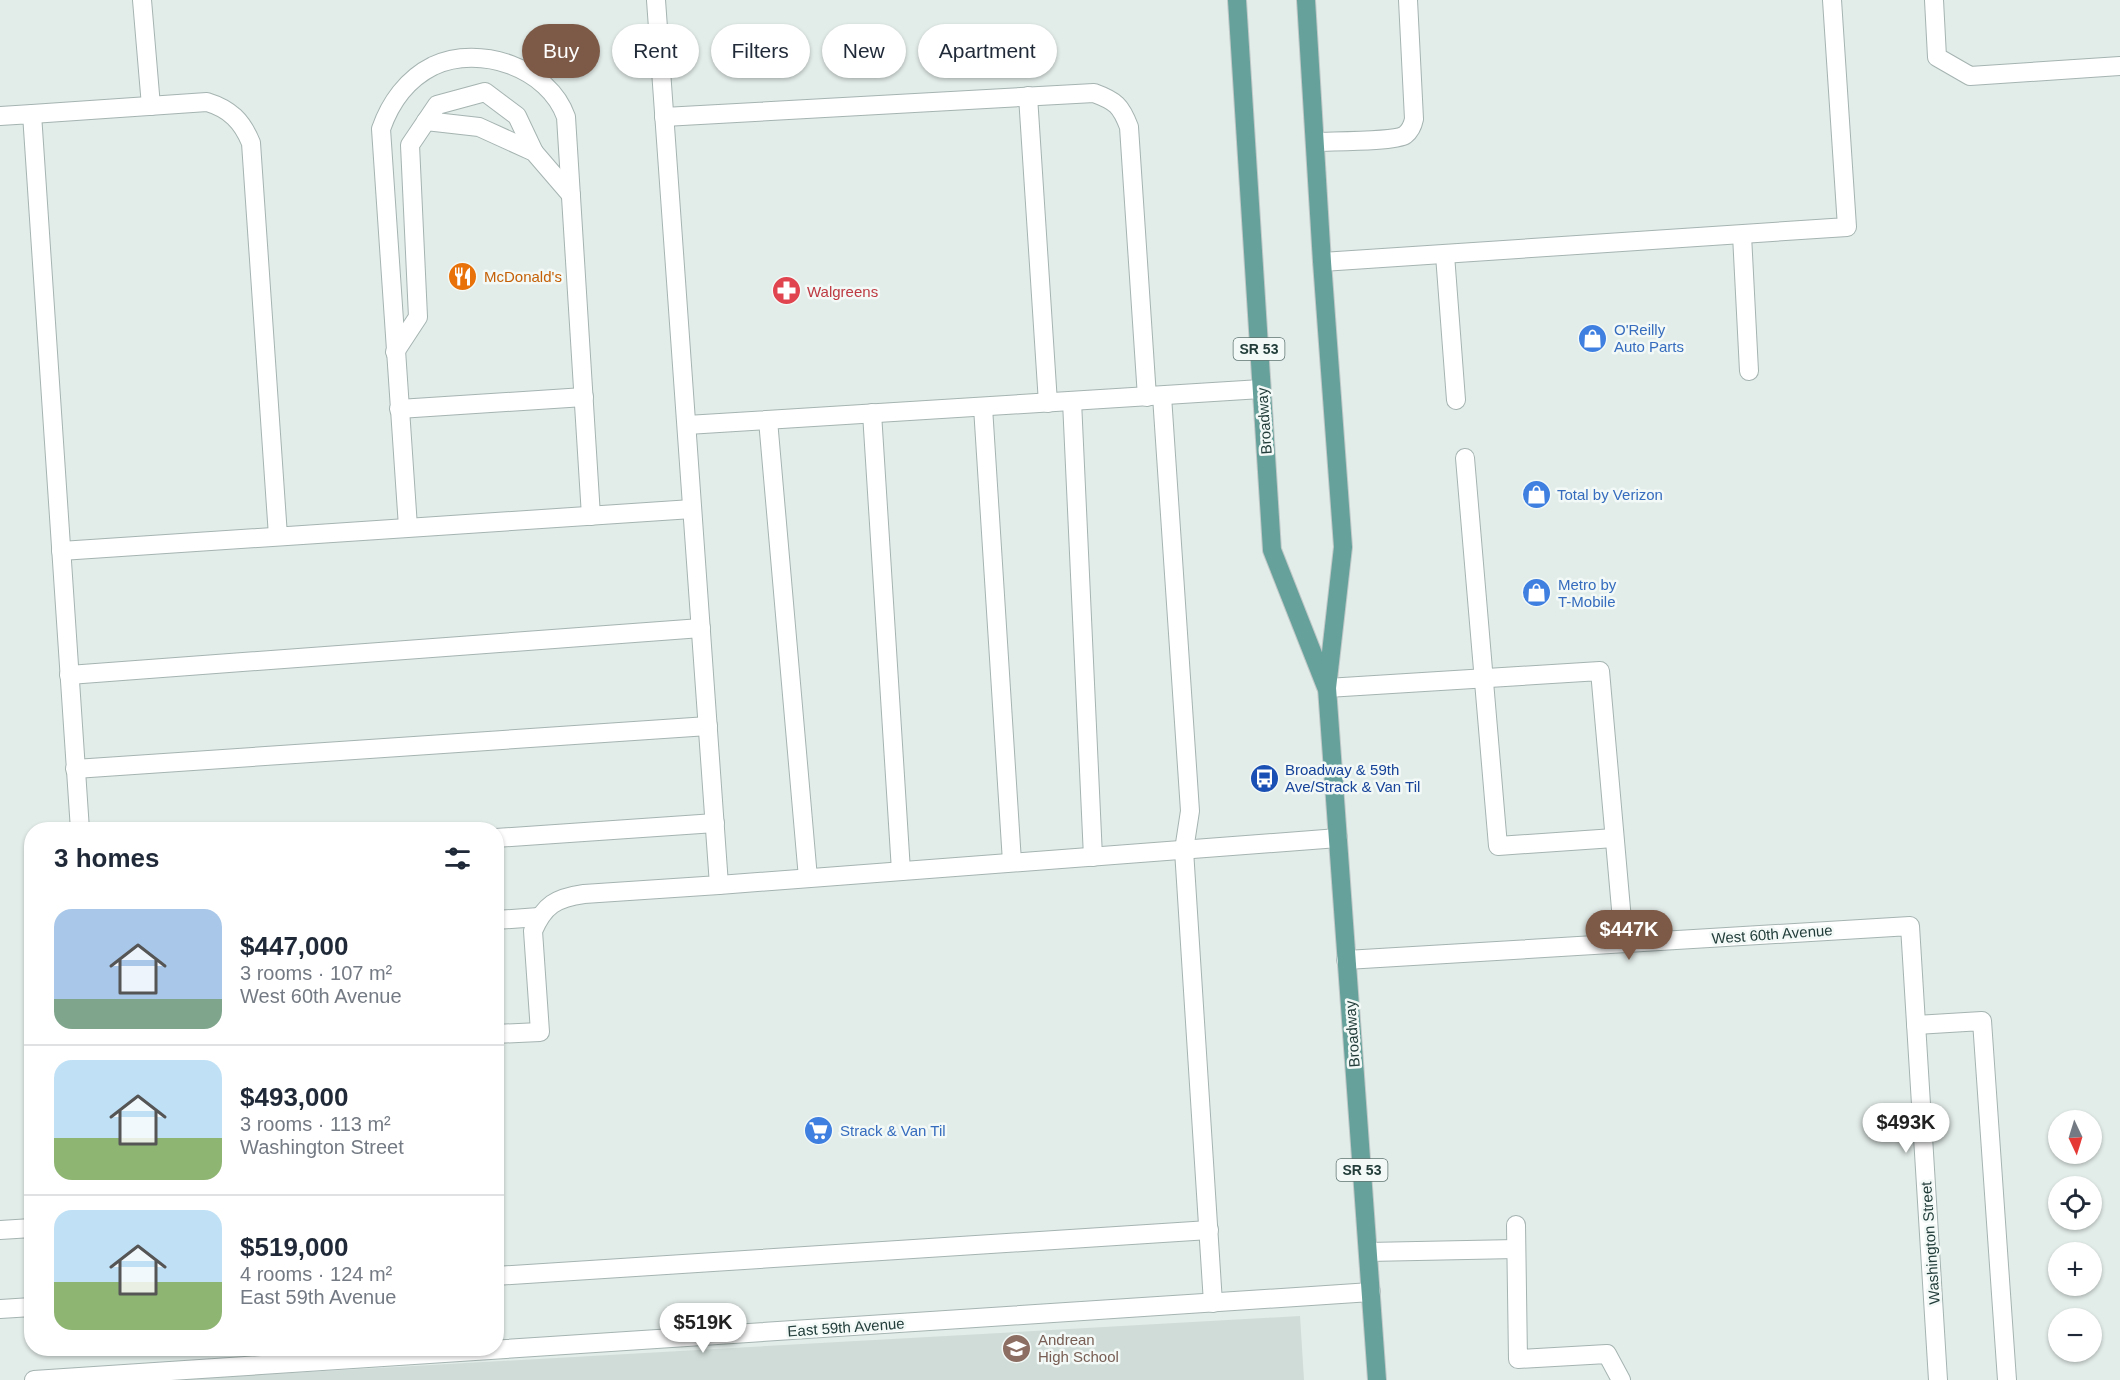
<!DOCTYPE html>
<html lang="en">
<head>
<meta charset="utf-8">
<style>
  body { margin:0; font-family:Helvetica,sans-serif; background:#f6f6f7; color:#1f2937; height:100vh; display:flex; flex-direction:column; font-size:22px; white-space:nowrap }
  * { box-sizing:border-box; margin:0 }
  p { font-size:20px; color:#747a83 }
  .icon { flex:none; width:33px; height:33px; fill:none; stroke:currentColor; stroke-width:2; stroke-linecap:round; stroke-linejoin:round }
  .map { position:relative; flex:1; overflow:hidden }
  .panel { position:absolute; left:24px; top:822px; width:480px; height:534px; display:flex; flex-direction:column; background:#fff; border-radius:24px; box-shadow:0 2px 4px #0004 }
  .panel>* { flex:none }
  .top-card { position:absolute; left:522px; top:24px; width:570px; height:54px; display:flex; gap:12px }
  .needle { width:39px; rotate:176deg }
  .tools { position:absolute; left:2048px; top:1110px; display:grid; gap:12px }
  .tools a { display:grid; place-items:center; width:54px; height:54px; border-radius:50%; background:#fff; box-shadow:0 2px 4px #0004; font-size:30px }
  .price { position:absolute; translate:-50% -51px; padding:0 14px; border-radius:21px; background:#fff; color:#222; font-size:20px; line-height:39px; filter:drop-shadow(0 2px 3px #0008) }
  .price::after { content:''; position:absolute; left:50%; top:36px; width:18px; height:14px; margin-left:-9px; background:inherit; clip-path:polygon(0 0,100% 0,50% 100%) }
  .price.active { background:#7d5a47; color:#fff }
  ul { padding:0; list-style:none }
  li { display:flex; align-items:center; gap:18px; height:150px; padding:0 30px }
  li+li { border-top:2px solid #e0e1e3 }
  li span { display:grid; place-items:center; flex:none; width:168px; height:120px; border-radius:18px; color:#555 }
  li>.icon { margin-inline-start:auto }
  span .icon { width:72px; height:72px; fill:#fffc; stroke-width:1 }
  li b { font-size:26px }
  h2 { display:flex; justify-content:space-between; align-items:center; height:72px; padding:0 30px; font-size:26px }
  .tag { padding:0 21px; border-radius:27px; background:#fff; box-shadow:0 2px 4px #0004; font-size:21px; line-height:54px }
  .tag.active { background:#7d5a47; color:#fff }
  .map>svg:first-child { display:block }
  .built { fill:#d0dcd8 }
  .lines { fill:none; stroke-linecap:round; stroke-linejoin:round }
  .service-casing { stroke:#a5b4b1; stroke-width:20 }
  .minor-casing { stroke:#a5b4b1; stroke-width:20 }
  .primary-casing { stroke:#c1c9c8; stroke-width:20 }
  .service { stroke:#fff; stroke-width:18 }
  .minor { stroke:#fff; stroke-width:18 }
  .primary { stroke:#67a19b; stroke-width:18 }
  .labels { text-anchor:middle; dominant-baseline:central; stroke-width:5; stroke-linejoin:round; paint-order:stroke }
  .shield { fill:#f2f9f6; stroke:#607572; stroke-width:1.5 }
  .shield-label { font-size:14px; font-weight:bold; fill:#223d3a }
  .food-label { font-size:15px; fill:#c56008; stroke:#f2f9f6; text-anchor:start }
  .health-label { font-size:15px; fill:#be3a42; stroke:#f2f9f6; text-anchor:start }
  .shop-label { font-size:15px; fill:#366cbe; stroke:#f2f9f6; text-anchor:start }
  .street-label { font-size:15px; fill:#223d3a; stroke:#f2f9f6 }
  .transit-label { font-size:15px; fill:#164399; stroke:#f2f9f6; text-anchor:start }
  .education-label { font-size:15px; fill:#785e54; stroke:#f2f9f6; text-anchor:start }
</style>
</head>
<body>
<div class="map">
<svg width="2120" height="1380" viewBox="0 0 2120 1380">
  <rect width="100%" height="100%" fill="#e2ece9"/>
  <path class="built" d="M1300,1316L1304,1380H165Z"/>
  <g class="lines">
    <defs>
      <g id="service">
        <path d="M142,0L151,106"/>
        <path d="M1934,0L1937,57L1970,76L2120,66"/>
        <path d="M1028,96L1048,403"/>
        <path d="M32,114L207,102C230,109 242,121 251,143L278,536"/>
        <path d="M0,116L32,114L80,830"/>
        <path d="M664,117L1094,93C1116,101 1121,106 1129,127L1147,397"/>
        <path d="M426,121L479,127L534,152L571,195"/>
        <path d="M1315,142C1331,141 1394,142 1405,135C1410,131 1413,124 1414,119L1408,0"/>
        <path d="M1742,235L1749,371"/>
        <path d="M1445,255L1456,400"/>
        <path d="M1322,262L1847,227L1832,0"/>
        <path d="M395,352L418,317L410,145L437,105L485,92L517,116L534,152"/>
        <path d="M1162,396L1190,811L1184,850L1213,1303"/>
        <path d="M1072,401L1093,857"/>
        <path d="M983,407L1012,862"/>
        <path d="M399,409L584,397"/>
        <path d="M872,413L901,871"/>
        <path d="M768,420L808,878"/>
        <path d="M687,425L1261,389"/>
        <path d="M1465,458L1498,846L1614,838"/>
        <path d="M408,527L381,129C390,103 407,79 433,66C480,44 549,68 566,117L591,516"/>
        <path d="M61,551L692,509"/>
        <path d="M69,675L701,628"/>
        <path d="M1327,688L1600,671L1624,943"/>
        <path d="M75,769L708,726"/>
        <path d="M496,838L715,823"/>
        <path d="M719,885L1338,838"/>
        <path d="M496,920L539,917"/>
        <path d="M1916,1025L1982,1021L2007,1380"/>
        <path d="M496,1034L540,1032L533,931C544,905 556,898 584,894L719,885L656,0"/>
        <path d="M1516,1225L1518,1359L1607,1354L1621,1380"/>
        <path d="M0,1230L32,1228"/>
        <path d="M1368,1252L1516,1249"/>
        <path d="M496,1276L1209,1230"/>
        <path d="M0,1309L32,1307"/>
      </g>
      <g id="minor">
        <path d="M1346,960L1910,926L1938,1380"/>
        <path d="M34,1380L1371,1292"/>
      </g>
      <g id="primary">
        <path d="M1237,0L1272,550L1326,687"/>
        <path d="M1306,0L1322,262L1343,547L1327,688L1377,1380"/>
      </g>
    </defs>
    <use href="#service" class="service-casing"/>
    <use href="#minor" class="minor-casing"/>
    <use href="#primary" class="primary-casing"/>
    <use href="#service" class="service"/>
    <use href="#minor" class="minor"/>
    <use href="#primary" class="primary"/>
  </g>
  <defs>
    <symbol id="restaurant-disc" viewBox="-11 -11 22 22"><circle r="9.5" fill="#e8710a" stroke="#f2f9f6"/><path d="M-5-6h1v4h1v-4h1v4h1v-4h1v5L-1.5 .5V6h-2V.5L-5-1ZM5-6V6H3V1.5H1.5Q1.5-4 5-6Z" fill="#fff"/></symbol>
    <symbol id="pharmacy-disc" viewBox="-11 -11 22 22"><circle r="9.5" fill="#e0444e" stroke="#f2f9f6"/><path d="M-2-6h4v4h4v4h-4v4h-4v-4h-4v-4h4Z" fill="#fff"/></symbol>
    <symbol id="shop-disc" viewBox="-11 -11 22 22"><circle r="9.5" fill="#3f7fe0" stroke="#f2f9f6"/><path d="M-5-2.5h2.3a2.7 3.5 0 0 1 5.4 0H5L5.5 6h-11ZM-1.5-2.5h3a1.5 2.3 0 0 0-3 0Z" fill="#fff"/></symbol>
    <symbol id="bus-disc" viewBox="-11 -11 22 22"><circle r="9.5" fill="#1a4fb4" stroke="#f2f9f6"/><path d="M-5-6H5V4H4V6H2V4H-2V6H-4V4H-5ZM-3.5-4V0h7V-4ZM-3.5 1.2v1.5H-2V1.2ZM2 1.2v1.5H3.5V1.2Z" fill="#fff"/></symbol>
    <symbol id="supermarket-disc" viewBox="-11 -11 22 22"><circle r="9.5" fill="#3f7fe0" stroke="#f2f9f6"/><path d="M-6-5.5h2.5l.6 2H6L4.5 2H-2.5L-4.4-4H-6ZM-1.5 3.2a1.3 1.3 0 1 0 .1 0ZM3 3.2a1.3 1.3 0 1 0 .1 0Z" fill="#fff"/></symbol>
    <symbol id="school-disc" viewBox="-11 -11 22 22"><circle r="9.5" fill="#8d6e63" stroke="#f2f9f6"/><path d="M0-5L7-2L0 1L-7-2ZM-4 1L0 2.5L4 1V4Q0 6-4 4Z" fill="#fff"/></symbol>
  </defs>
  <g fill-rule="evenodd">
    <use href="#restaurant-disc" x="446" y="260" width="33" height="33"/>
    <use href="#pharmacy-disc" x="770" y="274" width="33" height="33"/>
    <use href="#shop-disc" x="1576" y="322" width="33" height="33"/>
    <use href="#shop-disc" x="1520" y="478" width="33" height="33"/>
    <use href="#shop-disc" x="1520" y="576" width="33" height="33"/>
    <use href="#bus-disc" x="1248" y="762" width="33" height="33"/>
    <use href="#supermarket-disc" x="802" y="1114" width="33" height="33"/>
    <use href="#school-disc" x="1000" y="1332" width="33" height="33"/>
  </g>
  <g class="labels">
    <g class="shield">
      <rect x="1233.5" y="338" width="51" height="22" rx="4.5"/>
      <rect x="1336.5" y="1159" width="51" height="22" rx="4.5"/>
    </g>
    <g class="shield-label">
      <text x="1259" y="349">SR 53</text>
      <text x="1362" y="1170">SR 53</text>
    </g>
    <g class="food-label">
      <text x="484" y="276">McDonald's</text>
    </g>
    <g class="health-label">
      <text x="807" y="291">Walgreens</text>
    </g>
    <g class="shop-label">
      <text x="1614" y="329">O'Reilly<tspan x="1614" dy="17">Auto Parts</tspan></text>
      <text x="1557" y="494">Total by Verizon</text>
      <text x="1558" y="584">Metro by<tspan x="1558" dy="17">T-Mobile</tspan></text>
      <text x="840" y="1130">Strack &amp; Van Til</text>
    </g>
    <g class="street-label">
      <text transform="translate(1264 421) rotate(-94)">Broadway</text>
      <text transform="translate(1772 934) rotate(-4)">West 60th Avenue</text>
      <text transform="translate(1352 1034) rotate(-94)">Broadway</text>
      <text transform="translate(1930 1243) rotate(-94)">Washington Street</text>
      <text transform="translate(846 1327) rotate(-4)">East 59th Avenue</text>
    </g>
    <g class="transit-label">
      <text x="1285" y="769">Broadway &amp; 59th<tspan x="1285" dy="17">Ave/Strack &amp; Van Til</tspan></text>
    </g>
    <g class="education-label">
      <text x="1038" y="1339">Andrean<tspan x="1038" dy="17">High School</tspan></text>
    </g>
  </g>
</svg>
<div class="tools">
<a><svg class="needle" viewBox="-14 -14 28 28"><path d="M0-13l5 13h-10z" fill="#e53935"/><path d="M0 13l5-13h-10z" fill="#747a83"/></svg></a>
<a><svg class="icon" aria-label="locate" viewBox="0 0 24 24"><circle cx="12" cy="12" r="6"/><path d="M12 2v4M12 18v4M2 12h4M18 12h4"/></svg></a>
<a>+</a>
<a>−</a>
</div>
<b class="price active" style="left:1629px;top:961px">$447K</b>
<b class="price" style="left:1906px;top:1154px">$493K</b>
<b class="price" style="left:703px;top:1354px">$519K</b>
<div class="top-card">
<a class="tag active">Buy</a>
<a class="tag">Rent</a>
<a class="tag">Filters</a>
<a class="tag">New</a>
<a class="tag">Apartment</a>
</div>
<section class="panel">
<h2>3 homes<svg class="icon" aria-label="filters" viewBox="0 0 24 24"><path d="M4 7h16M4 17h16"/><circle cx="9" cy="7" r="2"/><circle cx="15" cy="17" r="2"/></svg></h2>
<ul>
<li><span style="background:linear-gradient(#a9c7e8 75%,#7fa58c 0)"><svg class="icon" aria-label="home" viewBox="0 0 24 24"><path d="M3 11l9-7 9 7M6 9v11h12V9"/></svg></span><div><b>$447,000</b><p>3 rooms · 107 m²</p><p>West 60th Avenue</p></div></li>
<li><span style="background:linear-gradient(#bfe0f5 65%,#8fb573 0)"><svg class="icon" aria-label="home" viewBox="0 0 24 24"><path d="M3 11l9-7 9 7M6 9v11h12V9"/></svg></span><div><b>$493,000</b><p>3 rooms · 113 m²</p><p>Washington Street</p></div></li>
<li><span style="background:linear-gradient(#bfe0f5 60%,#8fb573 0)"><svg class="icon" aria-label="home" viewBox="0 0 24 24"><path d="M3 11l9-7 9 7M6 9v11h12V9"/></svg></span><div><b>$519,000</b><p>4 rooms · 124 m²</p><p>East 59th Avenue</p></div></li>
</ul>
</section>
</div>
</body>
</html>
